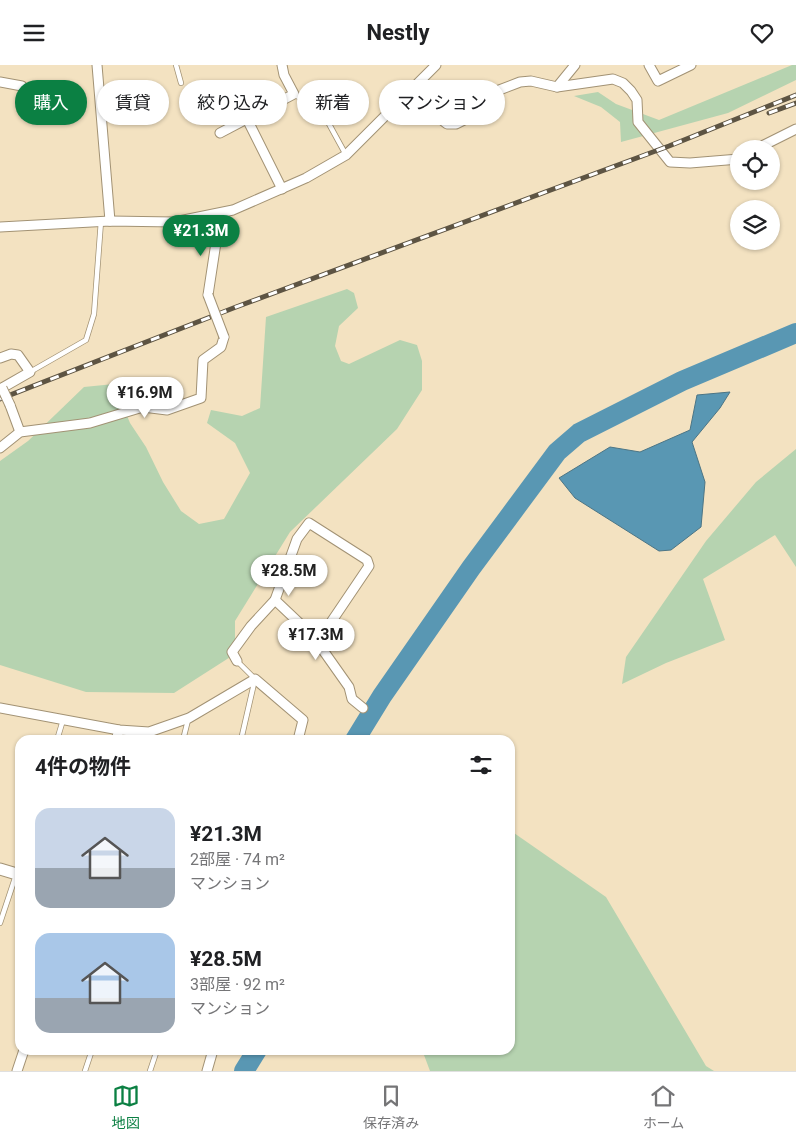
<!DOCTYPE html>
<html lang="ja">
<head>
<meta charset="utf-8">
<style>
  body { margin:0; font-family:Roboto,"Noto Sans JP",sans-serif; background:#f2f2f2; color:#202124; height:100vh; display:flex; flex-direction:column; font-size:19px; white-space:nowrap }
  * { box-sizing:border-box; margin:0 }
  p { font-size:16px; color:#757577 }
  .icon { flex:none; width:28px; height:28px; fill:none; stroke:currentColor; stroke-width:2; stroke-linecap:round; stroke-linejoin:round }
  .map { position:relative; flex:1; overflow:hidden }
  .details { position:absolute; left:15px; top:670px; width:500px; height:320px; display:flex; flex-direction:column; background:#fff; border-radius:15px; box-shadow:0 1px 4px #0004 }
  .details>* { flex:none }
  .guide { position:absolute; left:15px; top:15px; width:500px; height:45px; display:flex; gap:10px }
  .buttons { position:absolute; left:730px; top:75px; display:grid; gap:10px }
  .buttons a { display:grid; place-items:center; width:50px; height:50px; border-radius:50%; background:#fff; box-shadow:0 1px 4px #0004; font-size:25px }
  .price { position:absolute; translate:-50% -42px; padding:0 11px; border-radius:18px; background:#fff; color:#222; font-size:16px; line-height:32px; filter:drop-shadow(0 1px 2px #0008) }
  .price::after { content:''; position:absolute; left:50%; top:30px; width:15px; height:11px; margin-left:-8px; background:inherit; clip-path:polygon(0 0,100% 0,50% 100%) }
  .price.current { background:#0b8043; color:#fff }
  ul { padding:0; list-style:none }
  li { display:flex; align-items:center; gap:15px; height:125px; padding:0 20px }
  li span { display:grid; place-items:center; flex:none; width:140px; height:100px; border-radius:15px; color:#555 }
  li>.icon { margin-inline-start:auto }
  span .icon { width:60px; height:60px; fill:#fffc; stroke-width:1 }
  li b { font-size:21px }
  h2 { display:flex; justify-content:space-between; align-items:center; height:60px; padding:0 20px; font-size:21px }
  .pill { padding:0 18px; border-radius:22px; background:#fff; box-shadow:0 1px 4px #0004; font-size:18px; line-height:45px }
  .pill.current { background:#0b8043; color:#fff }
  header { display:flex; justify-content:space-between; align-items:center; height:65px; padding:0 20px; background:#fff; font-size:22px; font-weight:700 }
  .tabs { display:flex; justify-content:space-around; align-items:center; height:70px; border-top:1px solid #e0e0e0; background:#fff; font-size:14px; color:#757577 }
  .tabs a { display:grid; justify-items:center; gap:2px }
  .tabs .current { color:#0b8043 }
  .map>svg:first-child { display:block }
  .green { fill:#b6d3b0 }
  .water { fill:#5997b3; stroke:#4c7585 }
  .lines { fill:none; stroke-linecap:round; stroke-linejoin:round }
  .river { stroke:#5997b3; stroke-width:20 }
  .service-casing { stroke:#a29274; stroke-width:6 }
  .minor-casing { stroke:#a29274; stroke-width:11 }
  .tertiary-casing { stroke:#a29274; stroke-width:13 }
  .service { stroke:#fff; stroke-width:4.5 }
  .minor { stroke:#fff; stroke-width:9 }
  .tertiary { stroke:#fff; stroke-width:11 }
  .rail-casing { stroke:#5d5443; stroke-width:5 }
  .rail { stroke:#fff; stroke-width:3; stroke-dasharray:9; stroke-linecap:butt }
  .minor-bridge-casing { stroke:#a29274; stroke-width:11; stroke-linecap:butt }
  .minor-bridge { stroke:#fff; stroke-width:9 }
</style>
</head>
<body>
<header><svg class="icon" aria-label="menu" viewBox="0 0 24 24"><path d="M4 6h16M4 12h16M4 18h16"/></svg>Nestly<svg class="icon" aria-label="heart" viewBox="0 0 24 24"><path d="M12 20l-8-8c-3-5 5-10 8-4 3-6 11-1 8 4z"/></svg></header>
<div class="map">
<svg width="796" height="1006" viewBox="0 0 796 1006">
  <rect width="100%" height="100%" fill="#f3e2c1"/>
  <g class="green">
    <path d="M792,0H796V15L728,48L621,77L620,57L601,42L574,31L598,27L616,39L659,55Z"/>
    <path d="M347,224L354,228L358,243L339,261L335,281L341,296L349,299L400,275L417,280L422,296V325L397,364L290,467L235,556V589L174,628L86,627L0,600V396L28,376L84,322L114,319L130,358L146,382L163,417L181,446L199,459L224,454L250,408L235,378L207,358L211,345L242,351L260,343L266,252Z"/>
    <path d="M796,384V502L775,470L703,514L725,575L666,598L622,619L626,592L706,476L756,417Z"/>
    <path d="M514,768L606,832L706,1001L714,1006H430L424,990L427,985H510V780Z"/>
  </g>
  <path class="water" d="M730,327L720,343L692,377L705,417L701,462L671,485L659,486L575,433L559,413L610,382L640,387L690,365L697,330Z"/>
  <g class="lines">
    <g class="river">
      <path d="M355,675L382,631L471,503L557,387L579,368L682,316L796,268"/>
      <path d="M244,1006L257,985"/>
    </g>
    <defs>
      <g id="service">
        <path d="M176,0L181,18"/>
        <path d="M294,29L323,48L346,90"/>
        <path d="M30,307L86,275L94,249L101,156"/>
        <path d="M237,596L255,614L241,675"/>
        <path d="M57,675L63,655"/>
        <path d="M183,675L188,655"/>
        <path d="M0,858L20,798"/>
        <path d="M85,1006L92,985"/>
        <path d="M150,1006L157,985"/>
      </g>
      <g id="minor">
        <path d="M97,0L110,156"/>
        <path d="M649,0L658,16L691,0"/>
        <path d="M0,17L22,21"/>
        <path d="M557,22L575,0"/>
        <path d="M407,28L447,59H456L470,52L477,39L494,27L520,17L531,16L557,22L613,14L623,18L631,26L637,35L638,57L670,97L690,98L739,94"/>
        <path d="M247,54L282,124"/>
        <path d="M220,68L294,29L284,10L282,0"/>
        <path d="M756,84L796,64"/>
        <path d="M200,153L217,171L208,230"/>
        <path d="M0,162L110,156L174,157L233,145L306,113L346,90L436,0"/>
        <path d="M0,293L11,289L18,290L30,307L2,323"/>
        <path d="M10,340L20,367"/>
        <path d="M0,383L20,367L90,358L143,342L167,345L201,333L203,295L221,282L224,272"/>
        <path d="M275,535L313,571L349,622L352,634L363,643"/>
        <path d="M237,596L232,587L251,561L275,535L297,474L309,458L367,495L369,501L317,578"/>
        <path d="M0,643L119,665L149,667L189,653L255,614L303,655L298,675"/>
        <path d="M116,675L119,665"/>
        <path d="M17,1006L24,985"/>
        <path d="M207,1006L213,985"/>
      </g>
      <path id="tertiary" d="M0,804L20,810"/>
    </defs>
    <use href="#service" class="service-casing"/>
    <use href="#minor" class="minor-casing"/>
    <use href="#tertiary" class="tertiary-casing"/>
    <use href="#service" class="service"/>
    <use href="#minor" class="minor"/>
    <use href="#tertiary" class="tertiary"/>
    <defs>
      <g id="rail">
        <path d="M769,48L796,38"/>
        <path d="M0,334L236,242L669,81L796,30"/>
      </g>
    </defs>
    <use href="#rail" class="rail-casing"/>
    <use href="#rail" class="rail"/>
    <defs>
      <g id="minor-bridge">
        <path d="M208,230L224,272"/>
        <path d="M2,323L10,340"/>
      </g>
    </defs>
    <use href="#minor-bridge" class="minor-bridge-casing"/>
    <use href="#minor-bridge" class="minor-bridge"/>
  </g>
</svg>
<div class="buttons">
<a><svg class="icon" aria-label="locate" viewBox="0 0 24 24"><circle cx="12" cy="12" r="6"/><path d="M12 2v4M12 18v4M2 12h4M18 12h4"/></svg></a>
<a><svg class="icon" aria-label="layers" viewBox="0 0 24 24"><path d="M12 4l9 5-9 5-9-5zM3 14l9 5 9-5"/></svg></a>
</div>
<b class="price current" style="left:201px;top:192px">¥21.3M</b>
<b class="price" style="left:145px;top:354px">¥16.9M</b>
<b class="price" style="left:289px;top:532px">¥28.5M</b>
<b class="price" style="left:316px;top:596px">¥17.3M</b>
<div class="guide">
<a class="pill current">購入</a>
<a class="pill">賃貸</a>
<a class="pill">絞り込み</a>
<a class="pill">新着</a>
<a class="pill">マンション</a>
</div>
<section class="details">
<h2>4件の物件<svg class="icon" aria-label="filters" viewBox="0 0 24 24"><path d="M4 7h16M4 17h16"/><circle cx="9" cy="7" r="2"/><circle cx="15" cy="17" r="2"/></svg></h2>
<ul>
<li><span style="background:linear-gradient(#c9d6e8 60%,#9aa5b1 0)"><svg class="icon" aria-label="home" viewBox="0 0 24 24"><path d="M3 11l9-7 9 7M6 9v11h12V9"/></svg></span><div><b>¥21.3M</b><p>2部屋 · 74 m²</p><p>マンション</p></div></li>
<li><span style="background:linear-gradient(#a9c7e8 65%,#9aa5b1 0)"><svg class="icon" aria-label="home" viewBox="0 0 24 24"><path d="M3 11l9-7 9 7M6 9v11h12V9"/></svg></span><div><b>¥28.5M</b><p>3部屋 · 92 m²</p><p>マンション</p></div></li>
</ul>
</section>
</div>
<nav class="tabs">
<a class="current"><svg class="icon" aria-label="map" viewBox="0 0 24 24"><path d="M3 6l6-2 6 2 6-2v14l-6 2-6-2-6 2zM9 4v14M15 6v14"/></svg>地図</a>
<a><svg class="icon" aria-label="saved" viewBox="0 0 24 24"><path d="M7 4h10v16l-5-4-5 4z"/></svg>保存済み</a>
<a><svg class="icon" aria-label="home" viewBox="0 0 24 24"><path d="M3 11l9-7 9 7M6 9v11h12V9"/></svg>ホーム</a>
</nav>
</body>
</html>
